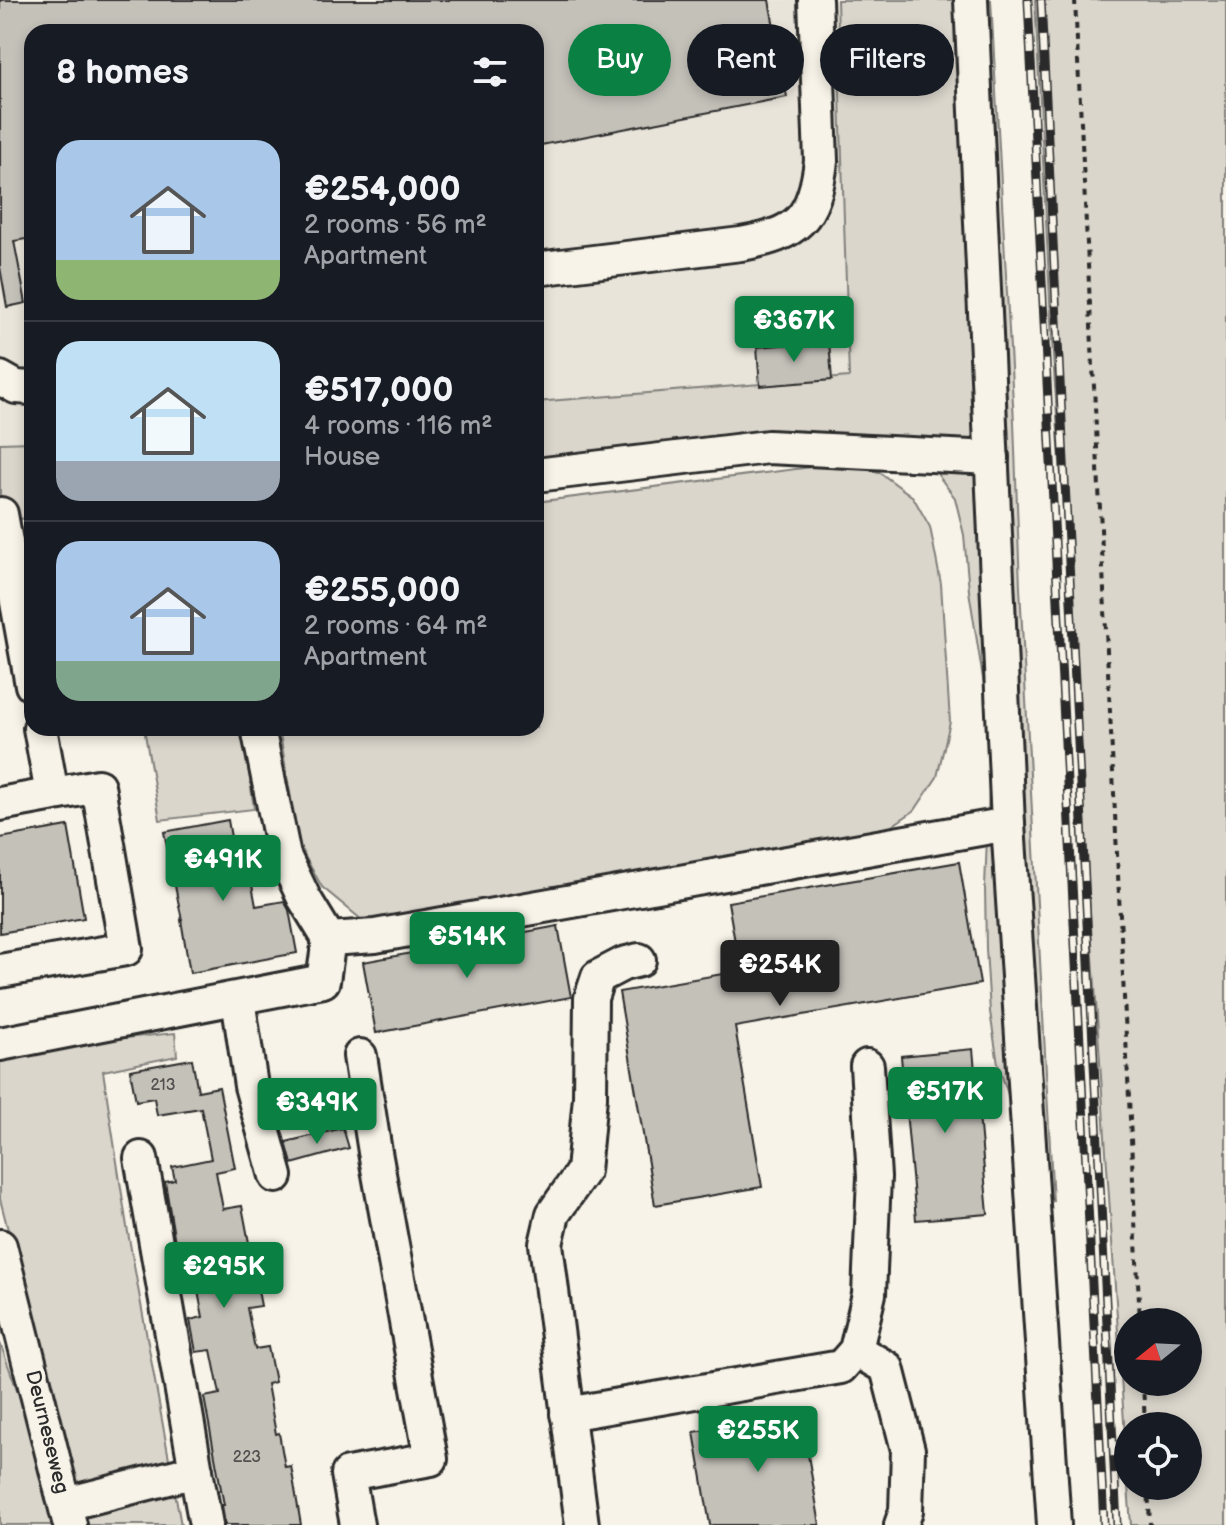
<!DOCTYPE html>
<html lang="en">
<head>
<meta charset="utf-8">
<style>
  body { margin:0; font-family:"Balsamiq Sans",sans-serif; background:#20242c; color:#f1f3f6; height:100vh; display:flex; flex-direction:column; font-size:30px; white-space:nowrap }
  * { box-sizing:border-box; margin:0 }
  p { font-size:26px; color:#9ea1a6 }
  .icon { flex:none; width:44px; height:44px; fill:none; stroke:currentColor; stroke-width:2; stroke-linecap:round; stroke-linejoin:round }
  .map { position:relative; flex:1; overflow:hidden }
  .side { position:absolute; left:24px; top:24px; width:520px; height:712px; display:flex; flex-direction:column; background:#171b24; border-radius:24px; box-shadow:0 4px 12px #0003 }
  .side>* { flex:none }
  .banner { position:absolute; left:568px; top:24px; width:538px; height:72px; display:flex; gap:16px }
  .needle { width:52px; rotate:252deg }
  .tools { position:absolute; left:1114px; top:1308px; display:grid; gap:16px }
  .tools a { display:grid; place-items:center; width:88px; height:88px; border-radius:50%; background:#171b24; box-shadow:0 4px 12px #0003; font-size:40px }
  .price { position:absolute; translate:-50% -68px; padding:0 18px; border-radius:8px; background:#0b8043; color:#fff; font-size:26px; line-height:52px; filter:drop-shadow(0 2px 4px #0008) }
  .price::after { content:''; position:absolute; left:50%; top:48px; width:24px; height:18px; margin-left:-12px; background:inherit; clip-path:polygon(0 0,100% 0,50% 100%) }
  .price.on { background:#222; color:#fff }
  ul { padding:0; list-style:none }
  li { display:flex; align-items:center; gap:24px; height:200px; padding:0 32px }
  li+li { border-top:2px solid #363941 }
  li span { display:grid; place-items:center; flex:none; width:224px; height:160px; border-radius:24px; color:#555 }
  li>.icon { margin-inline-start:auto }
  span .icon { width:96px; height:96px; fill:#fffc; stroke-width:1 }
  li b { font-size:34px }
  h2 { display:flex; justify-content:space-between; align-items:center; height:96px; padding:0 32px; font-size:34px }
  .tag { padding:0 28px; border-radius:36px; background:#171b24; box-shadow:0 4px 12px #0003; font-size:28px; line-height:72px }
  .tag.on { background:#0b8043; color:#fff }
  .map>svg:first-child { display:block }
  .built { fill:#e8e4da }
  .green { fill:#dad6cc; stroke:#82807c; stroke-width:2; fill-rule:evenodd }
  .building { fill:#c4c1b9; stroke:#2b2b2b; stroke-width:2 }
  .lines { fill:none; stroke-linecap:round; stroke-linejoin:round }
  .minor-casing { stroke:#2b2b2b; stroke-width:38 }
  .path { stroke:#2b2b2b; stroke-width:4; stroke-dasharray:6 6; stroke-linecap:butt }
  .minor { stroke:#f7f3e8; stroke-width:32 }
  .rail-casing { stroke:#2b2b2b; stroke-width:9 }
  .rail { stroke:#f7f3e8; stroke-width:6; stroke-dasharray:18; stroke-linecap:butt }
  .labels { text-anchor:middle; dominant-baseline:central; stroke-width:7; stroke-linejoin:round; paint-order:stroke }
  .number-label { font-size:16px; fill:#51504e }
  .street-label { font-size:20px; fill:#2b2b2b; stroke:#f7f3e8 }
</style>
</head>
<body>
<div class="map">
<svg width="1226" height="1525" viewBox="0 0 1226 1525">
  <rect width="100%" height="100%" fill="#f7f3e8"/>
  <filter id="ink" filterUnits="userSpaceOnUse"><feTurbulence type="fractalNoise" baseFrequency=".0125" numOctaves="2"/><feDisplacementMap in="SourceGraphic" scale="16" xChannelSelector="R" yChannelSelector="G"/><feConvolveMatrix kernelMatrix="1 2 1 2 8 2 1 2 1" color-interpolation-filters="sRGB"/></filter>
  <g filter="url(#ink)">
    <path class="built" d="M0,0H960L978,402L536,444V32H32V491L0,494Z"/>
    <g class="green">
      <path d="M837,0H991L1014,422L1020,588L1053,1202L1032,1165L1015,1116L998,1064L990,1012L986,949L985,887L990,763L988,710L969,591L964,535L955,498L935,471L895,442L855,434L536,469V402L849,377Z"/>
      <path d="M1035,0H1226V1525H1131L1128,1486H1188V1426H1128V1482L1052,341ZM1128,1322H1188V1382H1128Z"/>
      <path d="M32,442V515L0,527V443Z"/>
      <path d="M835,464L879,472L913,497L930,527L941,584L950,722L937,777L915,810L883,832L399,923L362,920L322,887L299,846L279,728H536V502Z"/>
      <path d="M144,728H243L254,809L160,820Z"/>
      <path d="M175,1033L177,1056L103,1071L127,1227L181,1525H85L0,1199V1055L22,1048Z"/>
      <path d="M0,1343L31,1428L61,1525H0Z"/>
    </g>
    <g class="building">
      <path d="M0,0H769L787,97L536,146V32H32V238L14,241L26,303L7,307L0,267Z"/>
      <path d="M829,341L832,380L760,386L757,347Z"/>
      <path d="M228,820L235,861L247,859L256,906L284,901L289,910L297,953L190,973L181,920H182L164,832Z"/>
      <path d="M68,826L84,918L0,933V838Z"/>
      <path d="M959,862L980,984L735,1027L762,1187L655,1205L619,992L740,971L728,902Z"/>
      <path d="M558,926L571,997L376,1033L363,962Z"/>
      <path d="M973,1049L988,1214L916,1220L901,1056Z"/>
      <path d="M192,1059L198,1091L219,1087L235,1168L216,1172L223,1209L242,1206L261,1306L247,1308L255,1349L268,1347L275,1382L267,1384L276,1434L279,1433L285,1467L291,1466L301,1525H225L222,1505H224L204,1397L220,1394L211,1350L196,1352L190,1320L203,1317L196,1281L182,1284L165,1182L175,1180L172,1167L211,1159L201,1108L157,1115L154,1098L136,1101L130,1070Z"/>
      <path d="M343,1128L349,1148L292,1164L286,1142Z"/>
      <path d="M801,1414L820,1525H710L694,1432Z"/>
    </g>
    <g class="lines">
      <defs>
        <g id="minor">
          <path d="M971,0L1008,824"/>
          <path d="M536,269L741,244C798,234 814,219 821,161L815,0"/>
          <path d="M0,378L16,387L32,388"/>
          <path d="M536,475L768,447L992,458"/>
          <path d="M1,514L32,685"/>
          <path d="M40,728L52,794"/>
          <path d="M258,728L284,856L304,898L329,939"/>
          <path d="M0,804L98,786L126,949L0,971"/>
          <path d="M238,999L251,1086L276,1176"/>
          <path d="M0,1044L323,981L329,939L375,936L1008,824L1054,1525"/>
          <path d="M141,1158L196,1471"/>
          <path d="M0,1246L70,1525"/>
          <path d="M856,1350L887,1368L908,1450L906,1511L901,1525"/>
          <path d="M567,1414L841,1367L856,1350L869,1294L874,1177L867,1066"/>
          <path d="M66,1504L196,1471L206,1525"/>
          <path d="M357,1525L348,1474L431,1459L375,1152L360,1056"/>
          <path d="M582,1525L546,1244L553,1214L583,1171L590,1097L591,998L598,977L623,964L639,960"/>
        </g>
      </defs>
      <use href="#minor" class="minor-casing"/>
      <g class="path">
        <path d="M1075,0L1140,1322"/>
        <path d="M1143,1382L1145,1426"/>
        <path d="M1148,1486L1150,1525"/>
      </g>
      <use href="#minor" class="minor"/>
      <defs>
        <g id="rail">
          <path d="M1028,0L1104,1525"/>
          <path d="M1041,0L1117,1525"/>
        </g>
      </defs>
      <use href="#rail" class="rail-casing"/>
      <use href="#rail" class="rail"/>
    </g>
  </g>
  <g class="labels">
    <g class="number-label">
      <text x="163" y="1085">213</text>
      <text x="247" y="1457">223</text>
    </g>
    <g class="street-label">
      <text transform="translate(47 1432) rotate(76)">Deurneseweg</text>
    </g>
  </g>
</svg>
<div class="tools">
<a><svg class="needle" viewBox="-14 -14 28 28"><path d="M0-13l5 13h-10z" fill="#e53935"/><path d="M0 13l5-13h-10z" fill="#9ea1a6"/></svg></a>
<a><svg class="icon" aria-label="locate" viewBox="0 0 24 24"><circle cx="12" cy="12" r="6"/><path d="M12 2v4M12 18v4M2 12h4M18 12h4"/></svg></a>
</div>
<b class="price" style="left:794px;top:364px">€367K</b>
<b class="price" style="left:223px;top:903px">€491K</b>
<b class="price" style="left:467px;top:980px">€514K</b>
<b class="price on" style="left:780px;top:1008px">€254K</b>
<b class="price" style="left:945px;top:1135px">€517K</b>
<b class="price" style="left:317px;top:1146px">€349K</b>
<b class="price" style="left:224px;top:1310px">€295K</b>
<b class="price" style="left:758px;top:1474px">€255K</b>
<div class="banner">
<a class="tag on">Buy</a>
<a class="tag">Rent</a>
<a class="tag">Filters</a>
</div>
<section class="side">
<h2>8 homes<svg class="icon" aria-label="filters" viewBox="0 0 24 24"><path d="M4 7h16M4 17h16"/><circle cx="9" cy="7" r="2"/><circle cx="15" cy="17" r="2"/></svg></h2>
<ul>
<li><span style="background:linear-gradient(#a9c7e8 75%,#8fb573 0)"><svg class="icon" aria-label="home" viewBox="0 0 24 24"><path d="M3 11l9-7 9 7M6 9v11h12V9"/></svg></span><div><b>€254,000</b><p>2 rooms · 56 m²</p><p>Apartment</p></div></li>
<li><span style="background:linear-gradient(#bfe0f5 75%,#9aa5b1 0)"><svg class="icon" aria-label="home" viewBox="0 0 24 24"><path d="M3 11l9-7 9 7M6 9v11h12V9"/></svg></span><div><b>€517,000</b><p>4 rooms · 116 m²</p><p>House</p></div></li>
<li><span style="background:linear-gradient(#a9c7e8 75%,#7fa58c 0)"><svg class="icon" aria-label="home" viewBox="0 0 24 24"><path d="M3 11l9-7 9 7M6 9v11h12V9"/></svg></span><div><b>€255,000</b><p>2 rooms · 64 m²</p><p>Apartment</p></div></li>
</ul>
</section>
</div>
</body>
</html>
